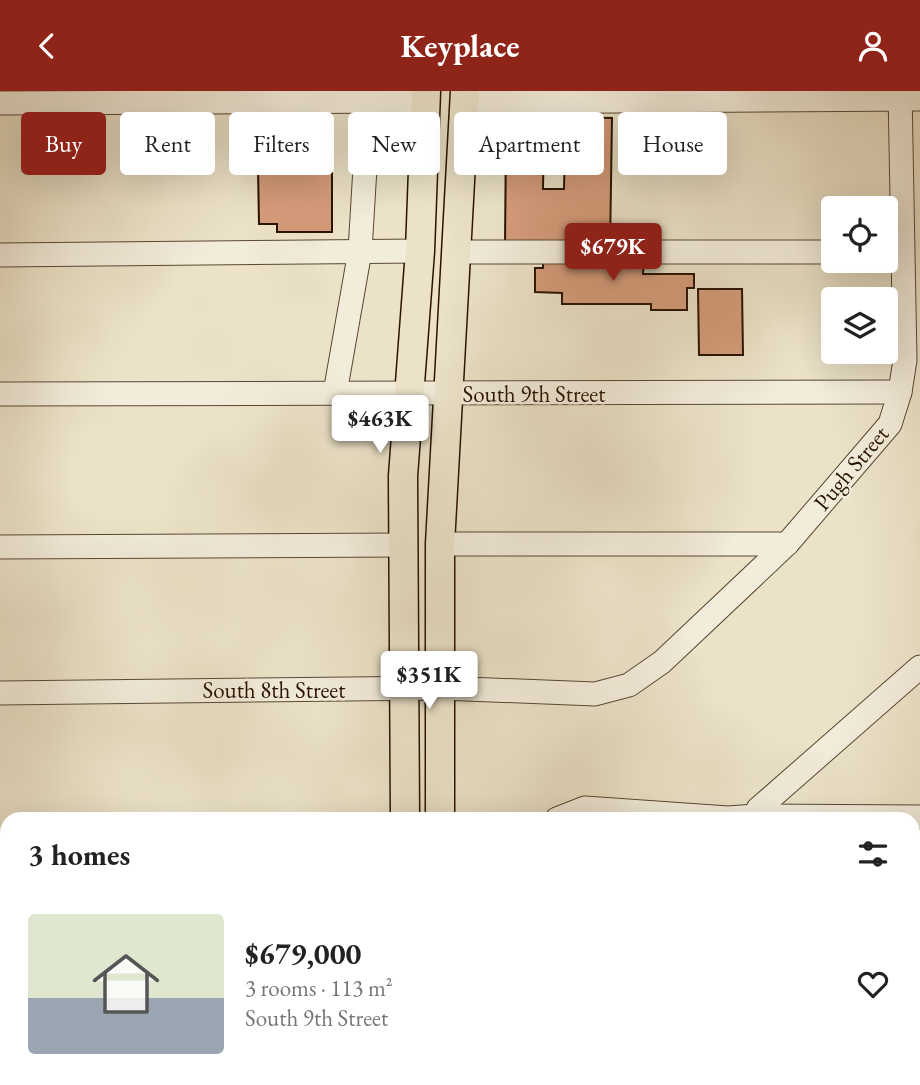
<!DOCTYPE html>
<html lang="en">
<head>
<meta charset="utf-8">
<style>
  body { margin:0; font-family:"EB Garamond",serif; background:#f6f6f6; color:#222; height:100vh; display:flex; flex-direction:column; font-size:26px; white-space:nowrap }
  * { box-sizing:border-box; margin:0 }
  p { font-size:23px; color:#767676 }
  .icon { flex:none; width:38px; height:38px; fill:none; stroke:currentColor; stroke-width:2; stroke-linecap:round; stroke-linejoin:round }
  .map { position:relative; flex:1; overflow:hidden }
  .details { position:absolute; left:0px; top:721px; width:920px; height:273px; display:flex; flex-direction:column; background:#fff; border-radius:21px 21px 0 0; box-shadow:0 7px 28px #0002 }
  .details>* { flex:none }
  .guide { position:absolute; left:21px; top:21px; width:878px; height:63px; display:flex; gap:14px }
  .buttons { position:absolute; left:821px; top:105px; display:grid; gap:14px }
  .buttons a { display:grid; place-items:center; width:77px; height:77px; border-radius:7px; background:#fff; box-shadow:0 7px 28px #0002; font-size:35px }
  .price { position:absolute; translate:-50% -60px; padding:0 16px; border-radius:7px; background:#fff; color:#222; font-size:23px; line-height:46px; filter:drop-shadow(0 2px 4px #0008) }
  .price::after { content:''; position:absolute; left:50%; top:42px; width:21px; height:16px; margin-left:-10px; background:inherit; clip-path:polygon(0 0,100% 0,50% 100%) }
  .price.selected { background:#8f2418; color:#fff }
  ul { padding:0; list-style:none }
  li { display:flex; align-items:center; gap:21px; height:175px; padding:0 28px }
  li+li { border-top:2px solid #e0e0e0 }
  li span { display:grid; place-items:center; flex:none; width:196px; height:140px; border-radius:7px; color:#555 }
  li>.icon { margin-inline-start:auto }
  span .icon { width:84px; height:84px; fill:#fffc; stroke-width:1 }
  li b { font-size:30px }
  h2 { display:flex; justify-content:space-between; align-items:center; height:84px; padding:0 28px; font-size:30px }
  .chip { padding:0 24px; border-radius:7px; background:#fff; box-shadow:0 7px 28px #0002; font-size:24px; line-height:63px }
  .chip.selected { background:#8f2418; color:#fff }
  header { display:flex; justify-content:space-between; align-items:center; height:91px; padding:0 28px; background:#8f2418; color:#fff; font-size:32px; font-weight:700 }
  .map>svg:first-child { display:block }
  .building { fill:#d49b7a; stroke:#2a1300; stroke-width:2 }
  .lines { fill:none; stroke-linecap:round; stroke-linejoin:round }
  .minor-casing { stroke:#5a4732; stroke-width:25 }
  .major-casing { stroke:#2a1300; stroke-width:31 }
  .minor { stroke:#f2ecdb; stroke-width:23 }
  .major { stroke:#ebe2c8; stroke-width:28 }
  .labels { text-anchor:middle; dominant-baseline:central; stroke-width:5; stroke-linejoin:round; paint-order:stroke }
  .street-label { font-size:23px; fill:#2a1300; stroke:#f2ecdb }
</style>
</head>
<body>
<header><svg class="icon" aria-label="back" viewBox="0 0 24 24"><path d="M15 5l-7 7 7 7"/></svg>Keyplace<svg class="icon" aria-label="person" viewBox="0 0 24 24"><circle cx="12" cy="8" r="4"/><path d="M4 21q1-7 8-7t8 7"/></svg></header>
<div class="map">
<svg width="920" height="994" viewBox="0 0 920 994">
  <rect width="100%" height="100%" fill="#ebe2c8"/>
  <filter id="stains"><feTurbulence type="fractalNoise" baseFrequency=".00286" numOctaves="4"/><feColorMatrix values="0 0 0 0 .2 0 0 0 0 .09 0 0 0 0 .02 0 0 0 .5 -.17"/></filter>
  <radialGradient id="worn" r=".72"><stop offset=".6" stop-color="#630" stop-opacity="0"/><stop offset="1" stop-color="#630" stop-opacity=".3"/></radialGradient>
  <g class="building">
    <path d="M572,26L612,27L610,157L505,155L506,45L544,46L543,98H564L565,47L571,48Z"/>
    <path d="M278,59H332V141H277V133H259L258,77H278Z"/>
    <path d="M543,168H644L643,183H694V197H687V219H651V213H562V202L535,201V177H543Z"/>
    <path d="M698,198H742L743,264H699Z"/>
  </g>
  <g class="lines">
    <defs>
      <g id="minor">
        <path d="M465,11L920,8"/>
        <path d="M0,12L426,10"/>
        <path d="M457,161H833"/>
        <path d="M0,164L420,160"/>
        <path d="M335,302L360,160L369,10"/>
        <path d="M0,303L900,301"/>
        <path d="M440,453H787"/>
        <path d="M0,456L402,454"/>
        <path d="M0,602L441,597L595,603L629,594L662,571L787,453L890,333L900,301L905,269L900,0"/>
        <path d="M557,728L585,717L728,727L756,725L920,726"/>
        <path d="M754,728L758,718L920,576"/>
        <path d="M348,987L349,994"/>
        <path d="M567,987V994"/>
        <path d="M258,994L264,987"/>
        <path d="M523,994V987"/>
        <path d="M706,994V987"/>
        <path d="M764,994V987"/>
      </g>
      <g id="major">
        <path d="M405,728L403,385L420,160L426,0"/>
        <path d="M440,728V453L465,0"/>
        <path d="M914,892H920"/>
        <path d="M0,902H7"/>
        <path d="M402,987L403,994"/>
        <path d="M437,994V987"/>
      </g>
    </defs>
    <use href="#minor" class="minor-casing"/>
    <use href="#major" class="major-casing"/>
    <use href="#minor" class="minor"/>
    <use href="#major" class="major"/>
  </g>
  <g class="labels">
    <g class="street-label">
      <text x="534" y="303">South 9th Street</text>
      <text transform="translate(851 377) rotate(-50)">Pugh Street</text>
      <text x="274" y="599">South 8th Street</text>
    </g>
  </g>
  <rect width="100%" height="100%" filter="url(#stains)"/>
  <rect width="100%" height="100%" fill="url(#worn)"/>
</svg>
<div class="buttons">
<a><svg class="icon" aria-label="locate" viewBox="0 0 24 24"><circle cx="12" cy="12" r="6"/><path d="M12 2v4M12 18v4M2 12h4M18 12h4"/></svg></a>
<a><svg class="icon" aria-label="layers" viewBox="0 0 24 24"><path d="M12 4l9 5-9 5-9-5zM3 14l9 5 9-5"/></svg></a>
</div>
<b class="price selected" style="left:613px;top:192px">$679K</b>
<b class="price" style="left:380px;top:364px">$463K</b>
<b class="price" style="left:429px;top:620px">$351K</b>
<div class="guide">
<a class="chip selected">Buy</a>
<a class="chip">Rent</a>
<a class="chip">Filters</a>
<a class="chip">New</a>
<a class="chip">Apartment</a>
<a class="chip">House</a>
</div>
<section class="details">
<h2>3 homes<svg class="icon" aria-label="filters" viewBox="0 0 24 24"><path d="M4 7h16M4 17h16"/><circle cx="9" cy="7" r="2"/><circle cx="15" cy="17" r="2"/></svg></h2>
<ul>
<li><span style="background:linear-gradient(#dfe7d0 60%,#9aa5b1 0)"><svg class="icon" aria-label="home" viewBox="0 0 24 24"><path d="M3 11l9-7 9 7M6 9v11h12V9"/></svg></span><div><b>$679,000</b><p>3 rooms · 113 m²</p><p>South 9th Street</p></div><svg class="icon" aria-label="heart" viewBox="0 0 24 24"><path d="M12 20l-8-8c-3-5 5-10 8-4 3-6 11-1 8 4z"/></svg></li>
</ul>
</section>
</div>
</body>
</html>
